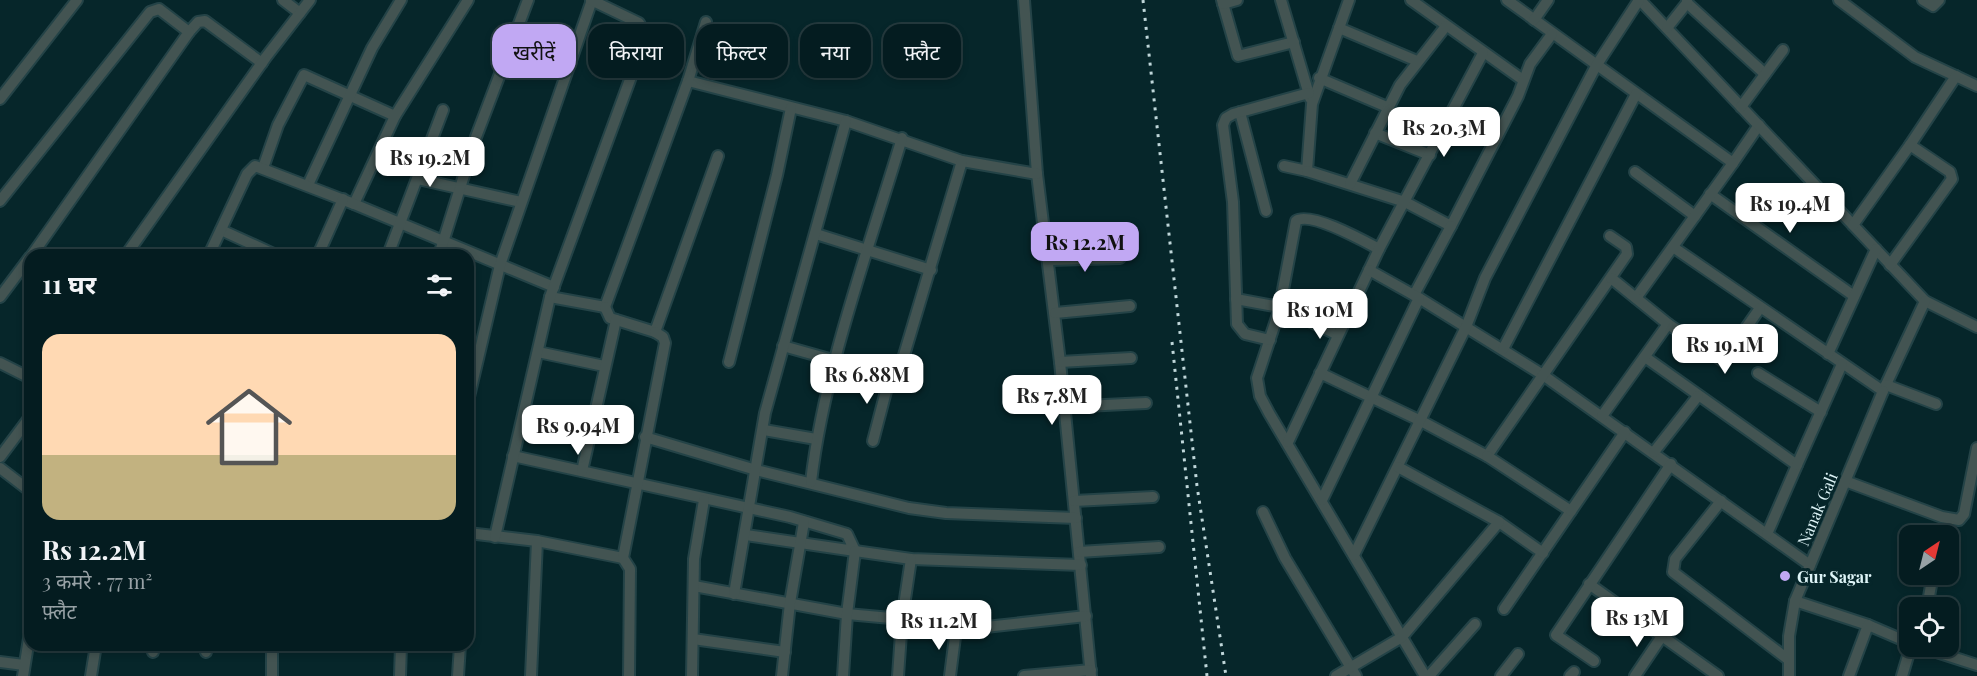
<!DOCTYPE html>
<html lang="hi">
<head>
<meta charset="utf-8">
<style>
  body { margin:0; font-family:"Playfair Display","Noto Sans Devanagari",serif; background:#0d2529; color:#f1f3f6; height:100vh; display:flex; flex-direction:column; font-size:22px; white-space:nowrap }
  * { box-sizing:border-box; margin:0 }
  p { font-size:20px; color:#97a1a5 }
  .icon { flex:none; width:33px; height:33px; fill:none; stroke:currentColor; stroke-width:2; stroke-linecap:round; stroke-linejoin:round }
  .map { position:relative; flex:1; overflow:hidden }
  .drawer { position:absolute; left:24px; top:249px; width:450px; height:402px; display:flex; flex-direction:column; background:#041c20; border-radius:18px; box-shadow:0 3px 9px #0003,0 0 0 2px #253a3e }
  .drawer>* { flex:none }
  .top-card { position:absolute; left:492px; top:24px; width:570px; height:54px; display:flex; gap:12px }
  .needle { width:39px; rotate:35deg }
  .fabs { position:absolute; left:1899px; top:525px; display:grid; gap:12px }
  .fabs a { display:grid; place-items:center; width:60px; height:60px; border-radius:12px; background:#041c20; box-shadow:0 3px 9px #0003,0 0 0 2px #253a3e; font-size:30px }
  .price { position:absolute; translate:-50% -51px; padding:0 14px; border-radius:12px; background:#fff; color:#222; font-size:20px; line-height:39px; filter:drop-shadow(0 2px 3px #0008) }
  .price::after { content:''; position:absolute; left:50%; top:36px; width:18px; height:14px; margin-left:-9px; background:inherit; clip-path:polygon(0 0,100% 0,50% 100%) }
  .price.active { background:#c1a8f3; color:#111 }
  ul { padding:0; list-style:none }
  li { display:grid; align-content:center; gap:12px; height:318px; padding:0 18px }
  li+li { border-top:2px solid #253a3e }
  li span { display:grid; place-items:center; height:186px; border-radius:18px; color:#555 }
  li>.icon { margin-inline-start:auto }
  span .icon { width:108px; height:108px; fill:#fffc; stroke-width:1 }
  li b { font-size:26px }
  h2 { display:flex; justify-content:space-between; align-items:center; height:72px; padding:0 18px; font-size:26px }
  .chip { padding:0 21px; border-radius:18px; background:#041c20; box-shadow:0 3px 9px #0003,0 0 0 2px #253a3e; font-size:21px; line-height:54px }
  .chip.active { background:#c1a8f3; color:#111 }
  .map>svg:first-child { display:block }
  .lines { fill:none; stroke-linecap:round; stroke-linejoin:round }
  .minor-casing { stroke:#244347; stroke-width:14 }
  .minor { stroke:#435452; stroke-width:10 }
  .rail { stroke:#bfd6d9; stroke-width:3; stroke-dasharray:3 6; stroke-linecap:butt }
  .poi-dot { fill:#c1a8f3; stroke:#06262a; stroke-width:2 }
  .labels { text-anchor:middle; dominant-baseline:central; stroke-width:6; stroke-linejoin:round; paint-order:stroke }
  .street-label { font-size:16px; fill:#def4f7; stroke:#06262a }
  .poi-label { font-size:16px; font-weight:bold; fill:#def4f7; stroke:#06262a; text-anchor:start }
</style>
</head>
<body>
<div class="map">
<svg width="1977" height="676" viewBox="0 0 1977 676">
  <rect width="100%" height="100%" fill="#06262a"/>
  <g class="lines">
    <defs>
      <g id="minor">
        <path d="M283,0L300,13"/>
        <path d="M1024,0L1037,174L1060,362L1091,676"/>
        <path d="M1222,0L1238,56L1294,42"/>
        <path d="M1281,0L1310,98"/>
        <path d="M1411,0L1523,80"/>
        <path d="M1507,0L1733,163L1759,125"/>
        <path d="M1640,0L1925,301L1977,327"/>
        <path d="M1687,0V3L1765,74"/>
        <path d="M1839,0L1915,57L1977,86"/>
        <path d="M1923,0L1933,6L1939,0"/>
        <path d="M1223,4L1237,0"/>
        <path d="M1534,20L1548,0"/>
        <path d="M1339,28L1417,61"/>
        <path d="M1667,28L1687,3"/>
        <path d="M189,32L198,22L205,21L262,63"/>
        <path d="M1319,78L1387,107"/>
        <path d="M688,81L846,121L962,161L1037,174"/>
        <path d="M0,99L77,0"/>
        <path d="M1741,107L1783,50"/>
        <path d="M1240,112L1266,211"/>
        <path d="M1375,133L1430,155"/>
        <path d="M1284,166L1307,171L1312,104L1349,0"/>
        <path d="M263,168L278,125L304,75L395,116"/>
        <path d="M1307,171L1405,202L1451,226L1518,96L1530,64L1552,34"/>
        <path d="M1635,172L1695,216"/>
        <path d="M418,179L521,202"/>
        <path d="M1350,184L1400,85L1446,26"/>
        <path d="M308,185L372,48L401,0"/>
        <path d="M1710,194L1854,296"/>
        <path d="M0,201L150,12L159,9L189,32L32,255"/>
        <path d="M354,204L395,116L468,0"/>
        <path d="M1853,225L1910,145"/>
        <path d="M221,230L276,255"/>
        <path d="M816,234L931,270"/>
        <path d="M1673,247L1883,391L1925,301"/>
        <path d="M1379,249C1364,241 1310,211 1296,221L1279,311L1257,378L1260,396L1269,413L1425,676"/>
        <path d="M126,255L266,57L310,0"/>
        <path d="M209,255L247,174L255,166L354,204L554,287"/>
        <path d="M318,255L343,199"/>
        <path d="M388,255L443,110"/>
        <path d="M439,255L476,137L528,0"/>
        <path d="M1049,260L1120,258"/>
        <path d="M1890,265L1952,179L1950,172L1910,145L1956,76"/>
        <path d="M1414,295L1451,226"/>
        <path d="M0,297L30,257"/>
        <path d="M550,297L605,307L688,81L706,22"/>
        <path d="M1419,298L1543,375L1810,565"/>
        <path d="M1636,298L1733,163"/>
        <path d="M1236,299L1280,307L1338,335"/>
        <path d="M605,307L610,318L655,332L718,156"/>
        <path d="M1055,313L1130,306"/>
        <path d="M1668,324L1723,361L1760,308"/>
        <path d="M1270,340L1245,334L1237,324L1233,202L1223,125L1226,118L1233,114L1309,93"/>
        <path d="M783,346L890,376L899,372L962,161"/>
        <path d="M1503,349L1636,94"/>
        <path d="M538,352L604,366"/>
        <path d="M1828,354L1876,249"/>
        <path d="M1645,357L1797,465L1767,534"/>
        <path d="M729,362L777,175L791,108"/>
        <path d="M1060,362L1131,358"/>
        <path d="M0,363L30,378"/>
        <path d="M1320,373L1421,421L1487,456L1627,254L1626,247L1610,236"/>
        <path d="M1758,373L1821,412"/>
        <path d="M1886,385L1936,404"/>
        <path d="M468,401L500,265L592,0"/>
        <path d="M1064,407L1146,403"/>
        <path d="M1602,416L1668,324L1611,278"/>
        <path d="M764,430L816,439"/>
        <path d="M645,437L756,470L909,508L946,513L1076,518"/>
        <path d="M873,441L890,376"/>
        <path d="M1288,442L1379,249L1483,53"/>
        <path d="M1654,452L1698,396"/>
        <path d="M513,456L790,517L847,534L855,551L746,535"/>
        <path d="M1487,456L1571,511L1504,609"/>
        <path d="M0,457L30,417"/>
        <path d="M1797,465L1842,364"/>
        <path d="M0,468L30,491"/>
        <path d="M582,471L616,320"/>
        <path d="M1845,481L1942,517L1959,520L1964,514L1977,448"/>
        <path d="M811,482C824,369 869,248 902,138"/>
        <path d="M1322,500L1419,298L1369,270"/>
        <path d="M1074,501L1153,497"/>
        <path d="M1721,501L1675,559L1673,572L1789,660"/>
        <path d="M1571,511L1625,432"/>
        <path d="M1263,512L1285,558L1356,676"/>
        <path d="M1499,522L1543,553"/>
        <path d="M468,533L537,541L623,558"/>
        <path d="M495,537L550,297L646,36L639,23L591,0"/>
        <path d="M1079,552L1159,547"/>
        <path d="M1354,555L1466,327L1485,278L1596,66L1639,0"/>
        <path d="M1589,584L1718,676"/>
        <path d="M694,586L847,614L902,619L958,630L1086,616"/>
        <path d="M734,594L765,413L846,121"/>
        <path d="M1795,601L1868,625L1910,643"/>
        <path d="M1927,608L1933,574"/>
        <path d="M693,639L785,652"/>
        <path d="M1918,646L1977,665"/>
        <path d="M153,652L154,645"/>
        <path d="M206,652L207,645"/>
        <path d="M1594,661L1556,635L1671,464"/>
        <path d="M0,662L24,665"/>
        <path d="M23,676L30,632"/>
        <path d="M91,676L96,645"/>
        <path d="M272,676V645"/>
        <path d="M400,676L401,645"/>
        <path d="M458,676L460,645"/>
        <path d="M531,676L537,541"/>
        <path d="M629,676L630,569L623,558L665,343L663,337L655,332"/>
        <path d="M692,676L694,559L704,500"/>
        <path d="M782,676L790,603L804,522"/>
        <path d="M843,676L847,614L855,551L911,559L1081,565"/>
        <path d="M898,676L902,619L911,559"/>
        <path d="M950,676L956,629"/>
        <path d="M1024,676L1091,670"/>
        <path d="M1336,676L1402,637L1499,522L1398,467"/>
        <path d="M1429,676L1475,624"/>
        <path d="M1501,676L1518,654"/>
        <path d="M1570,676L1574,672"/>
        <path d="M1635,676L1662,636"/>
        <path d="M1789,676V636L1795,601L1883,391"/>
        <path d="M1849,676L1868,625"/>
        <path d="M1902,676L1911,646"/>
      </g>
    </defs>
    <use href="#minor" class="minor-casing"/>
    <use href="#minor" class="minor"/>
    <g class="rail">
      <path d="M1143,0L1197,486L1226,676"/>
      <path d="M1172,342L1207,676"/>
    </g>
  </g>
  <circle class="poi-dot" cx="1785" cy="576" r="6"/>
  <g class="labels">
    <g class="street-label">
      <text transform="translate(1817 509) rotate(-67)">Nanak Gali</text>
    </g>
    <g class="poi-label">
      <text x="1797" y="576">Gur Sagar</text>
    </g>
  </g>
</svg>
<div class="fabs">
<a><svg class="needle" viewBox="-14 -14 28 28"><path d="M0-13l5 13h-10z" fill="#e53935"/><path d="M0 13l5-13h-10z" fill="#97a1a5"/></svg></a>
<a><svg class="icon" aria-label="locate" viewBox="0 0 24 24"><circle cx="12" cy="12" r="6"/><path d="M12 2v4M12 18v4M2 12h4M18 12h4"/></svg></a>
</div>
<b class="price" style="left:1444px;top:158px">Rs 20.3M</b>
<b class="price" style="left:430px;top:188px">Rs 19.2M</b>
<b class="price" style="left:1790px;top:234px">Rs 19.4M</b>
<b class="price active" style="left:1085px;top:273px">Rs 12.2M</b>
<b class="price" style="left:1320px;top:340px">Rs 10M</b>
<b class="price" style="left:1725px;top:375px">Rs 19.1M</b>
<b class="price" style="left:867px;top:405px">Rs 6.88M</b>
<b class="price" style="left:1052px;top:426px">Rs 7.8M</b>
<b class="price" style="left:578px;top:456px">Rs 9.94M</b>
<b class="price" style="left:1637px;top:648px">Rs 13M</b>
<b class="price" style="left:939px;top:651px">Rs 11.2M</b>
<div class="top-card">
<a class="chip active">खरीदें</a>
<a class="chip">किराया</a>
<a class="chip">फ़िल्टर</a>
<a class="chip">नया</a>
<a class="chip">फ़्लैट</a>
</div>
<section class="drawer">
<h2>11 घर<svg class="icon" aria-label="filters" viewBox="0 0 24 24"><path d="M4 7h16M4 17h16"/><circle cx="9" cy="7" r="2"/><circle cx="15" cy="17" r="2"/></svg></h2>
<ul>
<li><span style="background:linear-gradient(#ffd9b3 65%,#c2b280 0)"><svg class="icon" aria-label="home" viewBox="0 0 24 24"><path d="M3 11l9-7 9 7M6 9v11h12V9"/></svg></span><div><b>Rs 12.2M</b><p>3 कमरे · 77 m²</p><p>फ़्लैट</p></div></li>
</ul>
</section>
</div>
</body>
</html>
